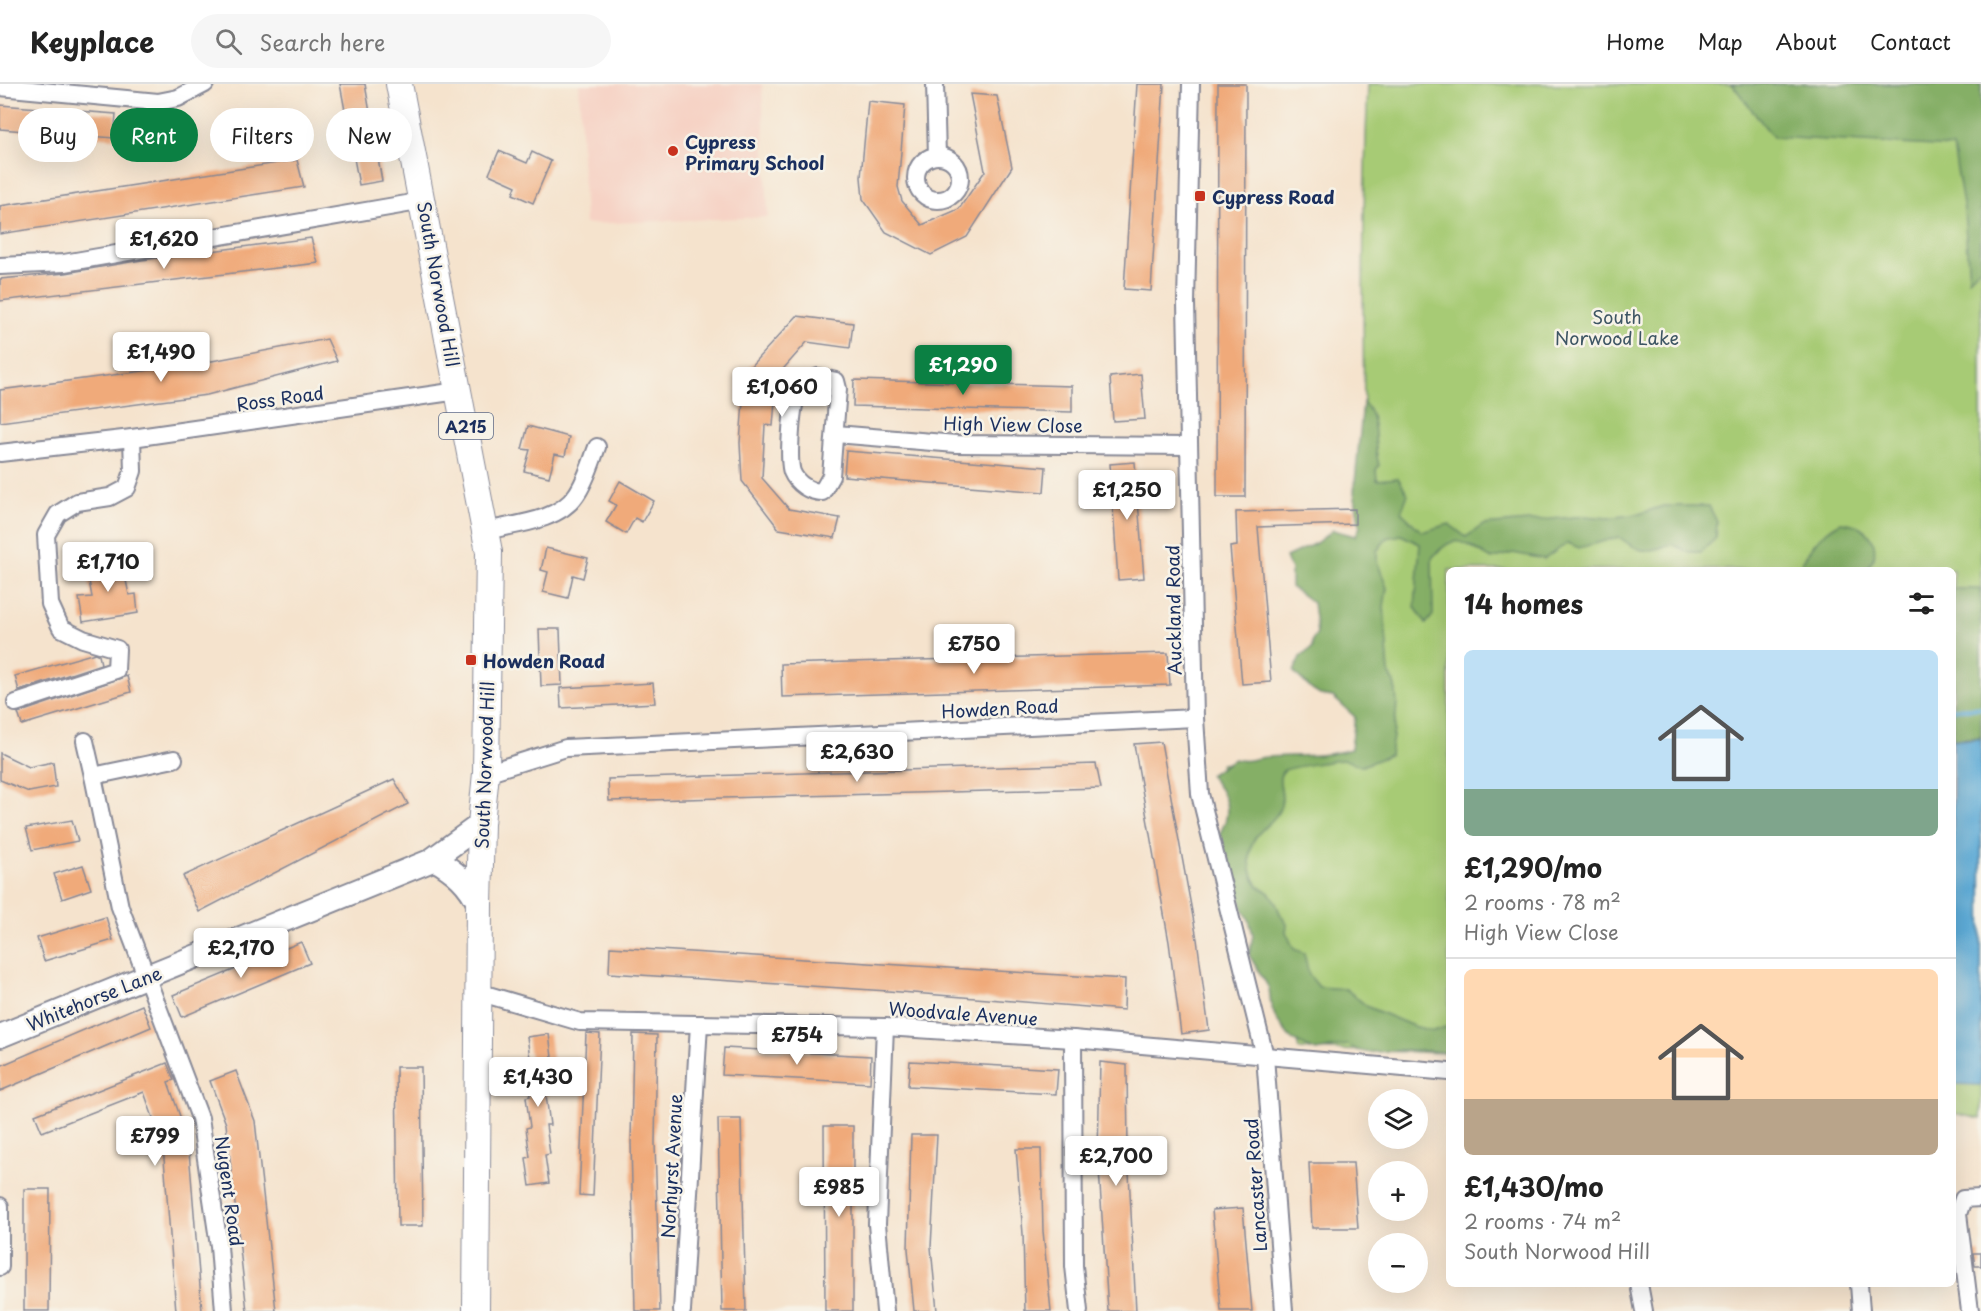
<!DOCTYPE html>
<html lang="en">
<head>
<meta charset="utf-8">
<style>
  body { margin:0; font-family:"Playpen Sans",sans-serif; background:#f6f6f6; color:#222; height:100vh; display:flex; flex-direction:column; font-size:22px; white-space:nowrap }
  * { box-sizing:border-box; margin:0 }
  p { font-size:20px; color:#767676 }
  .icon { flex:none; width:33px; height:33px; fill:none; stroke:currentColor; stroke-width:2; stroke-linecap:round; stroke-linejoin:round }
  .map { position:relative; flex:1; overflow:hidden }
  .panel { position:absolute; left:1446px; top:483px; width:510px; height:720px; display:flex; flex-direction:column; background:#fff; border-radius:9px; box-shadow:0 6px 24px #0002 }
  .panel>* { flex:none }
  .top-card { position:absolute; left:18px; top:24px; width:570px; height:54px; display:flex; gap:12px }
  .controls { position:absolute; left:1368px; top:1005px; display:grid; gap:12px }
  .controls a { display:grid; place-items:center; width:60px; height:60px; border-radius:50%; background:#fff; box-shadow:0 6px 24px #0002; font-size:30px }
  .price { position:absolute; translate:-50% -51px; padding:0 14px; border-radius:6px; background:#fff; color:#222; font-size:20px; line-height:39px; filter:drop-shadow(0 2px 3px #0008) }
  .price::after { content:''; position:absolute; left:50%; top:36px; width:18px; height:14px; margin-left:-9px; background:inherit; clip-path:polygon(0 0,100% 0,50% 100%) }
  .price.on { background:#0b8043; color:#fff }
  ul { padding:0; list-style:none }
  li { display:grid; align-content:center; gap:12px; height:318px; padding:0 18px }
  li+li { border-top:2px solid #e0e0e0 }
  li span { display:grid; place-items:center; height:186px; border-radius:9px; color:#555 }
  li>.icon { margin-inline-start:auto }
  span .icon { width:108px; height:108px; fill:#fffc; stroke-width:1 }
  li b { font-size:26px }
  h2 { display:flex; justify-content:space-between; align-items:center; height:72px; padding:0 18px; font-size:26px }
  .pill { padding:0 21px; border-radius:27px; background:#fff; box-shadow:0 6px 24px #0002; font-size:21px; line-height:54px }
  .pill.on { background:#0b8043; color:#fff }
  header { display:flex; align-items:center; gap:36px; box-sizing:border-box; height:84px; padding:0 30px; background:#fff; border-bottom:2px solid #e0e0e0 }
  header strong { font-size:28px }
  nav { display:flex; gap:33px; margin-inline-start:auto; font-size:21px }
  .search { width:420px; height:54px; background:#f6f6f6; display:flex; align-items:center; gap:15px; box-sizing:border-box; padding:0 21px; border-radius:33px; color:#767676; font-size:22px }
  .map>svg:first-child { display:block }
  .built { fill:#f6d2c4 }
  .green { fill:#a7cb75; stroke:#617d6a; stroke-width:1.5 }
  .forest { fill:#85af66; stroke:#506f62; stroke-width:1.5 }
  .water { fill:#5dabd7; stroke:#3c6d9a; stroke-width:1.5 }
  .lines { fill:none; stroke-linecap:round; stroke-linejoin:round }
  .stream { stroke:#5dabd7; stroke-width:5 }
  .building { fill:#f0aa7a }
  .street-casing { stroke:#888996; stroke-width:20 }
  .secondary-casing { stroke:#888996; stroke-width:26 }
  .primary-casing { stroke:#888996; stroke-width:28 }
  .street { stroke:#fff; stroke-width:16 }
  .secondary { stroke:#fff; stroke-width:22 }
  .primary { stroke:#fff; stroke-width:26 }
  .poi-dot { fill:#c8321e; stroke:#f7f3e8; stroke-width:2 }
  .labels { text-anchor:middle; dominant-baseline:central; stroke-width:5; stroke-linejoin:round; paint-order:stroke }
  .shield { fill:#f7f3e8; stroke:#5d6a87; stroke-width:1.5 }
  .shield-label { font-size:16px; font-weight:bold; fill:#1b2f5e }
  .poi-label { font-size:18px; font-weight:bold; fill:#1b2f5e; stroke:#f7f3e8; text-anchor:start }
  .street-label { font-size:18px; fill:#1b2f5e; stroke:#f7f3e8 }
  .park-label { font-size:18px; fill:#3e5664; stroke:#f7f3e8 }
</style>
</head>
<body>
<header>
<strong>Keyplace</strong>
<div class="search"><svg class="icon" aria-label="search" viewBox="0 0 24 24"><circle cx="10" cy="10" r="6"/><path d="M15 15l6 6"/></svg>Search here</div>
<nav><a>Home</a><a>Map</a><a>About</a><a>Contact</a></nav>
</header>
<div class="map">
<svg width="1981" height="1227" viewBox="0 0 1981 1227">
  <rect width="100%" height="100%" fill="#f7f3e8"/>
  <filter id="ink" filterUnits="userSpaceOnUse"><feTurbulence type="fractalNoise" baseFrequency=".0167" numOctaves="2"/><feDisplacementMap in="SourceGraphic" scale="12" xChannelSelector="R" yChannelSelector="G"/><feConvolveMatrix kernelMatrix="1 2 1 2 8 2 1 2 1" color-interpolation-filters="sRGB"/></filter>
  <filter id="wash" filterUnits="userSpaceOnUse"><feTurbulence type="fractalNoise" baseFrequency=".008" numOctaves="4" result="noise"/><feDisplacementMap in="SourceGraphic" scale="24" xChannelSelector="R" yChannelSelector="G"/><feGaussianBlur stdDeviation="1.35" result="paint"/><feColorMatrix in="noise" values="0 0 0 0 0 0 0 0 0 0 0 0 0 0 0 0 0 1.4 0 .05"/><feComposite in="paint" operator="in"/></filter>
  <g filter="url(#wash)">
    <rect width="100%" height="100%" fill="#f5e3cd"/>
    <path class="built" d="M579,0H762L768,133L585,140Z"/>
    <path class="green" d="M1368,0H1981V1035L1953,1029V486H1449V969L1299,965L1241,766L1220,680L1376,670C1365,446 1358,223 1368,0Z"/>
    <g class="forest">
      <path d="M1732,0H1981V183L1969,195L1964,126L1953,63L1773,53Z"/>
      <path d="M1363,318C1380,334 1372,360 1379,381L1376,386L1377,396L1398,394L1408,410L1401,428L1422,448L1449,440L1466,453L1483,441L1585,432L1608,434L1639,430L1663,422H1709L1717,438L1716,454L1701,468H1688L1672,460C1646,469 1641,470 1619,453L1579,464L1568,459L1544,475L1513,469L1492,475C1464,460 1457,445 1432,474L1433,531L1426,540L1415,523L1420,460L1401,451L1387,454L1377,467V477L1387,504L1384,522L1389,589C1404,609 1393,648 1390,671L1362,682C1357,681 1350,677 1345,676C1338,676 1291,683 1285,686C1275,692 1283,706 1282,716C1280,733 1269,738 1259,749C1246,763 1248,787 1258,802C1281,813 1273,824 1287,840L1286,848L1294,865L1304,869L1309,891L1319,903L1346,905L1368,923L1413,942L1433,947L1449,942V969C1434,967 1417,966 1402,966C1381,966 1367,974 1348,961L1316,967L1292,956L1276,935L1271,921L1269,904L1249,871L1253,851L1249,836L1242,823L1229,776L1218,752C1234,728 1227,711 1209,691L1234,675C1250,679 1252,674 1266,673C1295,671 1323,674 1351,665L1355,633L1333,613L1320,611L1312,606L1294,588L1300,573L1312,564V556L1317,550L1313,519L1291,503V486L1286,473L1316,459L1333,446L1355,452L1360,443L1354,408Z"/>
      <path d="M1841,438C1847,439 1855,440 1860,443C1877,453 1880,473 1865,486H1797C1809,467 1819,449 1841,438Z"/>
      <path d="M1953,505H1981V653L1953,655Z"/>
    </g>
    <path class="water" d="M1981,655V1001L1953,1000V656Z"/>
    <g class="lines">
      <path class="stream" d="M1953,625L1981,624"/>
    </g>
    <g id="blocks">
      <g class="building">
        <path d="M340,0H365L382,97L359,101Z"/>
        <path d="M1137,0H1164L1151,207L1124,205Z"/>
        <path d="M1218,0H1246L1245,413H1217Z"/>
        <path d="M970,10L997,12L1012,83L967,153L931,171L886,148L863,115L861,93L868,17L905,21L898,103L902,117L922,141L959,125L985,87Z"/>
        <path d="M0,21L116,30L114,54L0,45Z"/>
        <path d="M499,67L527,79L532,68L551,77L533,119L513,110L516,102L489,90Z"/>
        <path d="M297,76L304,103L0,150V122Z"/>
        <path d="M311,154L318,179L0,217V195L66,189L142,176Z"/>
        <path d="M797,232L853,239L850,264L807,258L777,292L773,342L765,341L762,394L789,425L840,434L835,454L779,445L742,397L740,359L745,288Z"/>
        <path d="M327,255L337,277L207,311L0,338V306L196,280Z"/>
        <path d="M1141,290L1145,335L1113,337L1110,293Z"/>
        <path d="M854,296L1072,302V328L853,322Z"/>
        <path d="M528,342L569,353L565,372L555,370L549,393L524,387L530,366L522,365Z"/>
        <path d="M846,367L1046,383L1044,408L844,392Z"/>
        <path d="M1135,378L1144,494L1118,496L1110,380Z"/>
        <path d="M620,397L654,417L642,438L635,434L626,450L606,438L616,421L609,417Z"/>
        <path d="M1355,425V440L1258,443L1271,598L1242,600L1230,463L1237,462L1236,428Z"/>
        <path d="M546,464L588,474L583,494L573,491L568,514L543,508L548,488L541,486Z"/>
        <path d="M122,477L129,511L136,510L138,529L83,538L79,514L92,513L86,481Z"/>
        <path d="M539,545H560L562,601L541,602Z"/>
        <path d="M95,569L99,571L101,580L19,607L15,592Z"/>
        <path d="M1168,569L1170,601L782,613L781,580Z"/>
        <path d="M127,592L131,608L22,641L18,629Z"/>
        <path d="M653,599L655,619L561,624L560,604Z"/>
        <path d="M1161,658L1197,855L1209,946L1181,950L1169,858L1134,660Z"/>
        <path d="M0,669L29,683L53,678L56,703L29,708L0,696Z"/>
        <path d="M1096,680L1101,704L609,717L608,695Z"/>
        <path d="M394,695L408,720L199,828L183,792Z"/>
        <path d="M72,736L78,757L32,766L26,744Z"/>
        <path d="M83,781L91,805L62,815L54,790Z"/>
        <path d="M106,833L113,856L44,877L37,854Z"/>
        <path d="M301,858L310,879L182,933L173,911Z"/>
        <path d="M610,863L1125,895L1124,926L888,907L609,889Z"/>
        <path d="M142,921L151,943L0,1007V982Z"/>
        <path d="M586,949L600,950L593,1112L579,1111Z"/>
        <path d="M549,950L553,981L547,982L551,1010L546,1011L550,1041H546L550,1070L545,1071L549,1099L530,1102L526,1074L530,1073L526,1044L530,1043L526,1013L530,1012L526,982L531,981L527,953Z"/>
        <path d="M633,950L657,951L655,1059L660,1227H635L631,1059Z"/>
        <path d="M724,964L871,972L870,999L722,991Z"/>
        <path d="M910,977L1058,985L1056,1010L908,1002Z"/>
        <path d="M1100,978L1127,981L1128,1069L1136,1227H1108L1098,1069Z"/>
        <path d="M167,979L174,996L168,998L188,1055L202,1227H176L163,1062L144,1008L42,1048L35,1031Z"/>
        <path d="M396,983H421L423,1142H398Z"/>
        <path d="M236,987L255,1037L276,1227H247L226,1040L210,997Z"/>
        <path d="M718,1035H741L746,1227H722Z"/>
        <path d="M824,1042H853V1227H825Z"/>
        <path d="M911,1051H937L931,1163L937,1227H914L908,1165Z"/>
        <path d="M1016,1065H1041L1043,1147L1051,1227H1025L1023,1150Z"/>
        <path d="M1309,1079H1353L1358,1144H1312Z"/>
        <path d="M24,1105H50L49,1227H24Z"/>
        <path d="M1243,1124L1252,1227H1221L1212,1126Z"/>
        <path d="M1973,1169H1981V1182H1975Z"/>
      </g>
    </g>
  </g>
  <g filter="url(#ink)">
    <use href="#blocks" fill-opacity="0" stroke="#888996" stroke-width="1.5"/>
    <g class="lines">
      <defs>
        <g id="street">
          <path d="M935,0L937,72"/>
          <path d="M1191,0L1186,219L1195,634L1200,710L1265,972L1284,1227"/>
          <path d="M0,3L158,18L178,14L205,0"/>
          <circle cx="938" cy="94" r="22"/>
          <path d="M0,182L64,179L424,117"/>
          <path d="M818,293L836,297L838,305L831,392L822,408C810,408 797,400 792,388C788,376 791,324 797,312C801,304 810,298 818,293Z"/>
          <path d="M836,350L956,360L1188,362"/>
          <path d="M0,369L132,354L458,307"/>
          <path d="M485,447C514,440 558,438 576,411C586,397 591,379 597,363"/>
          <path d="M16,619L116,586L117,565L83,555L61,544L50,520L46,451L58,430L77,418L110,413L127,404L133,387L132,354"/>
          <path d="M85,657L93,692"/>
          <path d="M174,675L93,692L120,823L200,1034L219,1162L224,1227"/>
          <path d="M486,689L566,664L1195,634"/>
          <path d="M478,908L580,938L885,943L1073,955L1449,988"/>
          <path d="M1073,955L1074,1182L1079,1227"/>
          <path d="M0,1122V1183"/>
          <path d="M1639,1200L1644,1227"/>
          <path d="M1859,1200L1861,1227"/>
          <path d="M682,1227L699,940"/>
          <path d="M885,1227L877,1140L885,943"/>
          <path d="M1970,1227L1958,1130L1963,1115L1981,1114"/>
        </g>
        <g id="secondary">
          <path d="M434,775C455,787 469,799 479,821"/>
          <path d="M0,952L430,777L481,740"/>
        </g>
        <path id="primary" d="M399,0L489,468L486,689L481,740L479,821L476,1227"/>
      </defs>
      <use href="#street" class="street-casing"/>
      <use href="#secondary" class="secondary-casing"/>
      <use href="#primary" class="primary-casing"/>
      <use href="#street" class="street"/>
      <use href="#secondary" class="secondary"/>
      <use href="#primary" class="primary"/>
    </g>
  </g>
  <g class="poi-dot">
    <circle cx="673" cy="67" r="6"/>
    <rect x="1194" y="106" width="12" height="12" rx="3"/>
    <rect x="465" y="570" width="12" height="12" rx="3"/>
  </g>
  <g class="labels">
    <rect class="shield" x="439" y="329" width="54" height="26" rx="4.5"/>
    <g class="shield-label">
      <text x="466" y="342">A215</text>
    </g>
    <g class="poi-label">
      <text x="685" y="57">Cypress<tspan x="685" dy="21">Primary School</tspan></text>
      <text x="1212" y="112">Cypress Road</text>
      <text x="483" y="576">Howden Road</text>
    </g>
    <g class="street-label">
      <text transform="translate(439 200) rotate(80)">South Norwood Hill</text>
      <text transform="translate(280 314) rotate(-8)">Ross Road</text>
      <text transform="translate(1013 340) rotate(1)">High View Close</text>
      <text transform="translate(1173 526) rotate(-91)">Auckland Road</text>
      <text transform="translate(1000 624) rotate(-3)">Howden Road</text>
      <text transform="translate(484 681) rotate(-88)">South Norwood Hill</text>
      <text transform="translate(94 914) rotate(-22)">Whitehorse Lane</text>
      <text transform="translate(963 929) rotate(4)">Woodvale Avenue</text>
      <text transform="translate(671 1082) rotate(-87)">Norhyrst Avenue</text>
      <text transform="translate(1255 1101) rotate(-94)">Lancaster Road</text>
      <text transform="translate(230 1107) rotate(82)">Nugent Road</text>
    </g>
    <g class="park-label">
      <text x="1617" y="232">South<tspan x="1617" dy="21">Norwood Lake</tspan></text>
    </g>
  </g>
</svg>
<div class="controls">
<a><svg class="icon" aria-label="layers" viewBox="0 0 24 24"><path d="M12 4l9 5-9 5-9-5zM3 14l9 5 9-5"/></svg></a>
<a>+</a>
<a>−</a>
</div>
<b class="price" style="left:164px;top:186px">£1,620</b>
<b class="price" style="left:161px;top:299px">£1,490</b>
<b class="price on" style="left:963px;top:312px">£1,290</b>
<b class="price" style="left:782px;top:334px">£1,060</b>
<b class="price" style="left:1127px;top:437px">£1,250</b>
<b class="price" style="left:108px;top:509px">£1,710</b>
<b class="price" style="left:974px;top:591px">£750</b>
<b class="price" style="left:857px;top:699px">£2,630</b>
<b class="price" style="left:241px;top:895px">£2,170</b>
<b class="price" style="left:797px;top:982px">£754</b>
<b class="price" style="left:538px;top:1024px">£1,430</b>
<b class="price" style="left:155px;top:1083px">£799</b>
<b class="price" style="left:1116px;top:1103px">£2,700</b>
<b class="price" style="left:839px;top:1134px">£985</b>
<div class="top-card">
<a class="pill">Buy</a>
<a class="pill on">Rent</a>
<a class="pill">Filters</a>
<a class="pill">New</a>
</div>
<section class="panel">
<h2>14 homes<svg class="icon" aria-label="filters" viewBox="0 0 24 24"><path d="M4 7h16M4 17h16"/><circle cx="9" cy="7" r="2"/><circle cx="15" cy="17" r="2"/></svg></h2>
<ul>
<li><span style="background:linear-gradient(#bfe0f5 75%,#7fa58c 0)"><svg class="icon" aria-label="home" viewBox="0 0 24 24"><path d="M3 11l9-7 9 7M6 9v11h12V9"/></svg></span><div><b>£1,290/mo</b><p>2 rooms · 78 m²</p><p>High View Close</p></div></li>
<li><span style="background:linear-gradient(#ffd9b3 70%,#b9a48a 0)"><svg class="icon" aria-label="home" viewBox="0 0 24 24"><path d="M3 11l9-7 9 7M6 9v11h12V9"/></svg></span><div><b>£1,430/mo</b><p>2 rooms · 74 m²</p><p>South Norwood Hill</p></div></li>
</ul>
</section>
</div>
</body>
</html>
